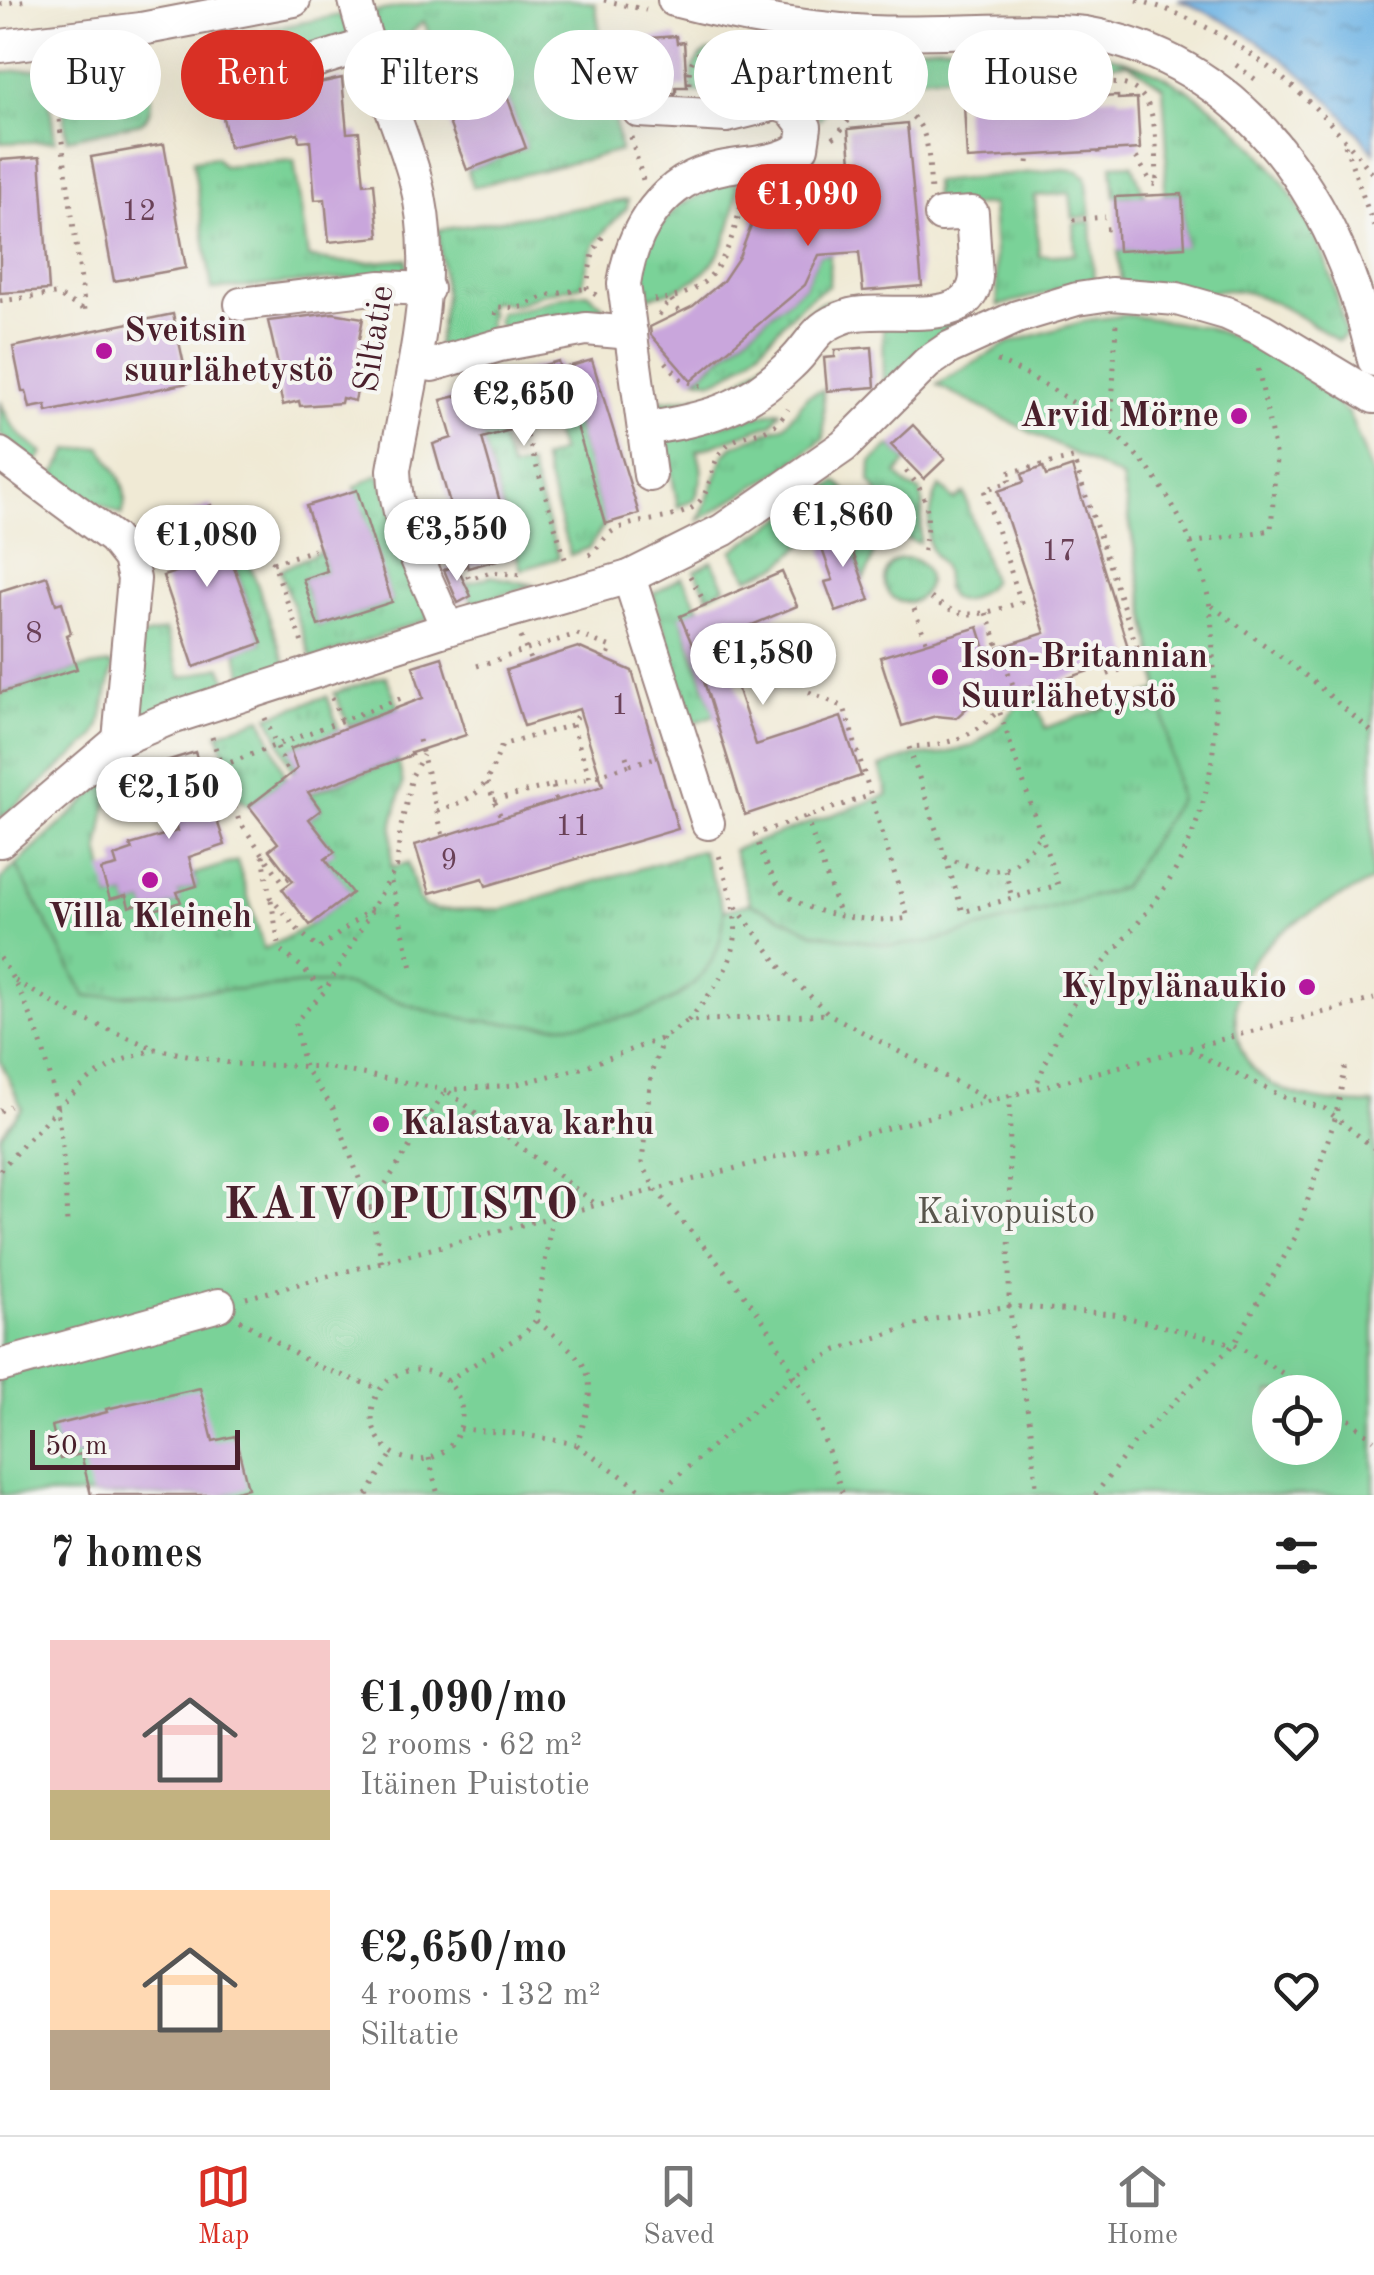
<!DOCTYPE html>
<html lang="en">
<head>
<meta charset="utf-8">
<style>
  body { margin:0; font-family:"Old Standard TT",serif; background:#f2f2f2; color:#222; height:100vh; display:flex; flex-direction:column; font-size:38px; white-space:nowrap }
  * { box-sizing:border-box; margin:0 }
  p { font-size:32px; color:#767676 }
  .icon { flex:none; width:55px; height:55px; fill:none; stroke:currentColor; stroke-width:2; stroke-linecap:round; stroke-linejoin:round }
  .map { position:relative; height:1495px; overflow:hidden }
  .details { display:flex; flex-direction:column; background:#fff; flex:1 }
  .details>* { flex:none }
  .banner { position:absolute; left:30px; top:30px; width:1315px; height:90px; display:flex; gap:20px }
  .tools { position:absolute; left:1252px; top:1375px; display:grid; gap:20px }
  .tools a { display:grid; place-items:center; width:90px; height:90px; border-radius:50%; background:#fff; box-shadow:0 10px 40px #0002; font-size:50px }
  .scale { position:absolute; left:30px; bottom:25px; width:210px; box-sizing:border-box; padding-left:10px; border:5px solid #4a1f2b; border-top:0; font-size:28px; line-height:35px; white-space:nowrap; color:#4a1f2b; -webkit-text-stroke:8px #f6f6f2; paint-order:stroke }
  .price { position:absolute; translate:-50% -85px; padding:0 22px; border-radius:35px; background:#fff; color:#222; font-size:32px; line-height:65px; filter:drop-shadow(0 2px 5px #0008) }
  .price::after { content:''; position:absolute; left:50%; top:60px; width:30px; height:22px; margin-left:-15px; background:inherit; clip-path:polygon(0 0,100% 0,50% 100%) }
  .price.active { background:#d93025; color:#fff }
  ul { padding:0; list-style:none }
  li { display:flex; align-items:center; gap:30px; height:250px; padding:0 50px }
  li span { display:grid; place-items:center; flex:none; width:280px; height:200px; border-radius:0px; color:#555 }
  li>.icon { margin-inline-start:auto }
  span .icon { width:120px; height:120px; fill:#fffc; stroke-width:1 }
  li b { font-size:42px }
  h2 { display:flex; justify-content:space-between; align-items:center; height:120px; padding:0 50px; font-size:42px }
  .chip { padding:0 35px; border-radius:45px; background:#fff; box-shadow:0 10px 40px #0002; font-size:35px; line-height:90px }
  .chip.active { background:#d93025; color:#fff }
  .tab-bar { display:flex; justify-content:space-around; align-items:center; height:140px; border-top:2px solid #e0e0e0; background:#fff; font-size:28px; color:#767676 }
  .tab-bar a { display:grid; justify-items:center; gap:5px }
  .tab-bar .active { color:#d93025 }
  .map>svg:first-child { display:block }
  .grass { fill:url(#grass-tufts); stroke:#627862; stroke-width:2.5 }
  .green { fill:#7ad298; stroke:#627862; stroke-width:2.5; fill-rule:evenodd }
  .water { fill:url(#water-ripples); stroke:#5c6988; stroke-width:2.5 }
  .building { fill:#c9a6dc }
  .lines { fill:none; stroke-linecap:round; stroke-linejoin:round }
  .minor-casing { stroke:#9d8480; stroke-width:36 }
  .path { stroke:#9d8480; stroke-width:5; stroke-dasharray:2.5 8; stroke-linecap:butt }
  .minor { stroke:#fff; stroke-width:32 }
  .poi-dot { fill:#b5179e; stroke:#f6f6f2; stroke-width:4 }
  .labels { text-anchor:middle; dominant-baseline:central; stroke-width:8; stroke-linejoin:round; paint-order:stroke }
  .number-label { font-size:30px; fill:#6a4157 }
  .poi-label { font-size:35px; font-weight:bold; fill:#4a1f2b; stroke:#f6f6f2; text-anchor:start }
  .street-label { font-size:35px; fill:#4a1f2b; stroke:#f6f6f2 }
  .park-label { font-size:35px; fill:#58554c; stroke:#f6f6f2 }
  .district-label { font-size:45px; font-weight:bold; letter-spacing:2.5px; fill:#4a1f2b; stroke:#f6f6f2 }
</style>
</head>
<body>
<div class="map">
<svg width="1374" height="1495" viewBox="0 0 1374 1495">
  <defs>
    <pattern id="grass-tufts" width="24" height="20" patternUnits="userSpaceOnUse" patternTransform="scale(2.5)"><rect width="24" height="20" fill="#7ad298"/><path d="M3 7l-1-3M5 7V3M7 7l1-3M15 17l-1-3M17 17v-4M19 17l1-3" fill="none" stroke="#6bb483"/></pattern>
    <pattern id="water-ripples" width="26" height="14" patternUnits="userSpaceOnUse" patternTransform="scale(2.5)"><rect width="26" height="14" fill="#6db3e4"/><path d="M2 4q2-2 4 0t4 0M15 11q2-2 4 0t4 0" fill="none" stroke="#5c91b9"/></pattern>
  </defs>
  <rect width="100%" height="100%" fill="#f6f6f2"/>
  <filter id="ink" filterUnits="userSpaceOnUse"><feTurbulence type="fractalNoise" baseFrequency=".01" numOctaves="2"/><feDisplacementMap in="SourceGraphic" scale="20" xChannelSelector="R" yChannelSelector="G"/><feConvolveMatrix kernelMatrix="1 2 1 2 8 2 1 2 1" color-interpolation-filters="sRGB"/></filter>
  <filter id="wash" filterUnits="userSpaceOnUse"><feTurbulence type="fractalNoise" baseFrequency=".0048" numOctaves="4" result="noise"/><feDisplacementMap in="SourceGraphic" scale="40" xChannelSelector="R" yChannelSelector="G"/><feGaussianBlur stdDeviation="2.25" result="paint"/><feColorMatrix in="noise" values="0 0 0 0 0 0 0 0 0 0 0 0 0 0 0 0 0 1.4 0 .05"/><feComposite in="paint" operator="in"/></filter>
  <g filter="url(#wash)">
    <rect width="100%" height="100%" fill="#f0ead5"/>
    <g class="grass">
      <path d="M441,0H571L595,3L620,151L473,187L467,170L526,148L484,32L434,50L424,21C409,32 404,46 387,53L372,12Z"/>
      <path d="M340,15L347,23L351,38L271,58L266,30Z"/>
      <path d="M257,31L262,54L240,59L235,35Z"/>
      <path d="M950,45C1001,45 1054,42 1103,54C1206,79 1281,159 1323,254C1334,279 1339,309 1346,335L1338,341C1304,319 1242,272 1199,297L1121,283L1118,251L1185,246L1182,194L1164,195L1167,149L1163,87L1128,63L884,80L831,51Z"/>
      <path d="M733,48L783,62L837,84V98L819,120C808,93 782,91 757,89L751,70L707,77L708,92L692,93C690,60 699,48 733,48Z"/>
      <path d="M139,53C145,76 161,107 141,123L67,139L58,66Z"/>
      <path d="M45,68L55,141L0,143V72Z"/>
      <path d="M216,157L223,166L294,160L308,257C342,265 373,263 407,259L408,273L212,290L193,160Z"/>
      <path d="M1132,164L1145,196L1115,197L1112,165Z"/>
      <path d="M1064,169L1078,171L1086,177L1091,216L1073,218L1070,193L1035,196L1039,256L1075,254L1074,223L1091,221L1094,286L1058,290L998,306L992,204L935,208L933,182Z"/>
      <path d="M724,183H738C732,250 709,291 638,298L645,244L678,206Z"/>
      <path d="M628,200L627,208C594,242 593,238 582,285L541,294L516,305L492,301L486,311L491,313L488,322L493,335L437,349L445,296L438,230Z"/>
      <path d="M830,254L829,286C781,310 766,360 713,381L697,378L805,285L819,255Z"/>
      <path d="M588,293L605,308L501,329L497,321L500,312C531,311 557,294 588,293Z"/>
      <path d="M832,300L831,306L776,360L724,399L662,410L660,401C686,399 715,396 737,382C753,373 768,359 779,345C796,327 805,304 832,300Z"/>
      <path d="M962,324L927,343L884,385L883,326Z"/>
      <path d="M937,385L1144,482L1196,801L1035,1057L745,905L750,902L733,850L888,795L880,767L915,755H938L973,746L998,727L1032,690L1045,728L1159,690L1122,478Z"/>
      <path d="M823,390L824,438L785,468L699,520L724,455L733,446L785,425L807,396Z"/>
      <path d="M0,400C9,426 20,437 43,453L36,463L0,434Z"/>
      <path d="M777,411L780,412L772,424L697,451C704,471 703,479 695,499L678,507L665,439Z"/>
      <path d="M573,412L605,524L589,548L570,555L542,459L561,452L549,419Z"/>
      <path d="M499,433L511,469L529,464L559,558L521,570L482,438Z"/>
      <path d="M891,445L907,461L897,474L909,487L920,491L923,503L920,543C880,534 892,508 870,481L871,462Z"/>
      <path d="M101,447C115,470 132,488 122,515L90,500L54,475L69,450Z"/>
      <path d="M379,474L431,618L312,660L280,570L321,551L327,571L303,579L318,626L392,602L355,487Z"/>
      <path d="M837,482C853,494 873,527 874,548C874,560 869,569 863,580L842,522L820,529L779,566L748,578L732,551Z"/>
      <path d="M940,486L954,500L964,493L992,581C984,591 956,614 947,591C944,584 946,575 943,567C940,560 932,554 930,547C925,533 932,498 940,486Z"/>
      <path d="M247,556L287,668L245,681L236,652L262,643L233,560Z"/>
      <circle cx="906" cy="580" r="22"/>
      <path d="M712,561L725,587L708,596L695,571Z"/>
      <path d="M491,576L534,585L473,604L465,584Z"/>
      <path d="M682,577L699,608L681,617L715,715L693,723L653,594Z"/>
      <path d="M165,630L181,678L221,667L229,686L148,714L134,705L140,637Z"/>
      <path d="M110,664L113,666L100,725L94,738L0,819V694L77,669Z"/>
      <path d="M386,676L399,707L349,726L334,693Z"/>
      <path d="M327,696L339,730L290,749L297,769L293,772L269,716Z"/>
      <path d="M262,718L286,778L249,806L237,797L218,733Z"/>
      <path d="M398,760L403,784L393,822L391,867L408,863L418,898L424,906L436,910L503,909L702,850L724,910L732,909L734,930L695,1002L575,1058L85,1010L0,880L111,778L99,849L110,899L126,895L129,907L144,902L147,912L180,902L177,892L197,886L194,874L237,861L264,949L310,925L351,893L325,859L334,851L309,819L321,809L309,794Z"/>
    </g>
    <path class="green" d="M1127,315L1206,327L1278,354L1349,414L1374,479L1372,881C1333,900 1286,921 1257,956C1239,977 1234,1000 1236,1027C1243,1095 1317,1104 1374,1104V1495H0V1136L22,1108L0,1060V880L16,865L86,997C144,994 203,991 262,988C286,987 314,981 338,984C373,989 407,1007 441,1014C531,1033 722,1043 724,911L750,903L815,933L892,946L936,941L1122,888L1179,799L1122,478L937,385L1008,343L1089,320ZM1270,1392H1325V1448H1270Z"/>
    <path class="water" d="M1178,0H1374V153C1323,85 1258,31 1178,0Z"/>
    <g id="blocks">
      <g class="building">
        <path d="M483,31L526,148L467,170L423,54Z"/>
        <path d="M676,36L677,43L684,42L687,87H676V93H631L621,102L615,103L610,41Z"/>
        <path d="M259,64L257,80L263,88L273,93L342,78L347,133L359,132L364,184L374,183L379,237L329,242L325,199L315,200L310,140L299,141L298,133L229,147L214,73Z"/>
        <path d="M1118,96V99L1137,98L1140,149L967,159L964,105Z"/>
        <path d="M907,123L922,286L863,291L859,252L819,255L805,285L691,381L651,335L650,327L693,306L723,281L739,257L752,224L756,190L807,199L853,184L848,129Z"/>
        <path d="M164,144L186,268L114,281L91,157Z"/>
        <path d="M40,157L49,290L0,293V160Z"/>
        <path d="M1182,194L1185,247L1118,251L1115,197Z"/>
        <path d="M333,313L363,318L354,366L362,367L355,401L342,398L341,403L300,406L299,401L283,405L277,379L281,378L268,321Z"/>
        <path d="M173,314L188,383L47,412L46,405L30,408L26,391H22L13,347Z"/>
        <path d="M872,347L875,387L827,391L824,358L835,357V350Z"/>
        <path d="M592,360L639,514L605,524L573,412L482,438L515,555L468,568L433,444L452,438L441,400L473,392L471,386L558,361L560,369Z"/>
        <path d="M913,425L945,459L924,479L891,445Z"/>
        <path d="M1043,467L1046,476L1072,467L1131,657L1032,690L1031,686L970,705L956,718L936,716L902,726L880,657L978,627L986,652L1045,633L998,491L1024,482L1022,474Z"/>
        <path d="M357,490L392,602L318,626L303,579L327,571L306,506Z"/>
        <path d="M211,505L262,643L194,667L163,576L179,571L162,523Z"/>
        <path d="M842,522L870,600L836,612L825,582L833,580L822,549L826,547L820,529Z"/>
        <path d="M456,565L471,596L458,603L444,570Z"/>
        <path d="M782,572L797,606L721,638L756,745L841,717L861,776L745,815L694,649L680,616Z"/>
        <path d="M47,576L56,604L62,602L71,633L66,635L77,669L0,693V591Z"/>
        <path d="M578,647L632,671L678,829L486,886L483,878L430,893L415,845L603,786L579,709L524,726L506,670Z"/>
        <path d="M442,657L466,735L411,753L412,755L308,792L321,810L309,819L335,852L325,859L352,893L310,925L282,889L293,881L269,850L278,843L249,806L297,769L290,749L423,698L413,666Z"/>
        <path d="M195,752L225,845L189,857L197,886L177,892L181,902L147,912L144,902L129,907L126,895L110,899L101,870L117,866L114,856L132,850L130,845L177,831L156,764Z"/>
        <path d="M200,1388L213,1441L235,1436L248,1488L221,1495H91L81,1454L60,1459L52,1426L107,1412L106,1409Z"/>
      </g>
    </g>
  </g>
  <g filter="url(#ink)">
    <use href="#blocks" fill-opacity="0" stroke="#9d8480" stroke-width="2.5"/>
    <g class="lines">
      <defs>
        <g id="minor">
          <path d="M355,0C369,59 397,116 414,174C442,275 411,371 394,470C396,532 427,573 447,629"/>
          <path d="M674,0C740,17 803,29 871,32C942,35 1014,26 1085,33C1251,62 1339,206 1374,360"/>
          <path d="M0,46L141,29L294,0"/>
          <path d="M276,73L370,44"/>
          <path d="M639,111L727,116L776,104L791,109L805,127L802,147C777,164 750,162 721,168C663,179 632,229 624,284L650,475"/>
          <path d="M241,304L381,287L427,289"/>
          <path d="M416,357L432,365L500,345L586,329L631,333"/>
          <path d="M644,429C706,419 744,410 790,365C815,342 811,328 847,316C883,304 971,332 976,277L972,213L941,215"/>
          <path d="M0,454L113,538L129,558L134,579L119,740"/>
          <path d="M629,577L708,823"/>
          <path d="M0,841L119,740L168,719L447,629L629,577L723,530L844,446L927,363L949,348L1017,317L1077,299L1111,294L1177,299L1226,313L1261,329L1374,397"/>
          <path d="M0,1366L219,1305"/>
        </g>
      </defs>
      <use href="#minor" class="minor-casing"/>
      <g class="path">
        <path d="M604,0L646,10"/>
        <path d="M1137,0C1233,26 1316,97 1374,176"/>
        <path d="M0,4L29,0"/>
        <path d="M756,51C787,60 814,74 845,84L841,96L827,113"/>
        <path d="M1236,65L1255,79"/>
        <path d="M52,68L85,310"/>
        <path d="M689,84C688,57 698,46 726,46"/>
        <path d="M1103,84C1164,76 1155,145 1157,185L1152,184L1136,157"/>
        <path d="M631,137L643,180"/>
        <path d="M833,138C844,130 848,116 861,110C872,105 887,105 899,109C933,121 928,162 931,191"/>
        <path d="M1345,145L1374,227"/>
        <path d="M1099,151L1100,159"/>
        <path d="M1028,163L1029,155"/>
        <path d="M1073,220L1105,217"/>
        <path d="M1106,229L1117,228"/>
        <path d="M596,295L587,288C590,267 590,253 604,235"/>
        <path d="M654,300C719,296 731,247 744,193"/>
        <path d="M0,301L55,294L85,310"/>
        <path d="M495,315L497,307L519,308L545,296L587,288"/>
        <path d="M659,315L671,299L680,313"/>
        <path d="M997,361C1046,381 1111,424 1145,465C1175,500 1200,556 1209,601C1213,623 1212,647 1214,669C1218,737 1213,791 1184,853C1163,900 1125,936 1094,975C1066,1009 1052,1048 1035,1088"/>
        <path d="M666,362L682,380L701,386"/>
        <path d="M524,426L566,562"/>
        <path d="M1111,432L1116,323"/>
        <path d="M906,471C933,500 929,518 923,555"/>
        <path d="M255,511L303,646"/>
        <path d="M1191,543L1271,530L1276,458L1257,362"/>
        <path d="M589,555C598,550 602,539 610,533C634,516 676,524 698,503C715,486 708,458 730,443C754,428 770,439 788,409"/>
        <path d="M448,561L460,558L469,579L491,572L521,575"/>
        <path d="M273,563L314,550"/>
        <path d="M690,576L706,605"/>
        <path d="M931,598C964,623 984,614 1021,602L984,490L1010,482L1007,473L1073,458L1142,662L1106,675"/>
        <path d="M1212,606L1309,678L1374,734"/>
        <path d="M914,609L927,643"/>
        <path d="M986,613L1016,693C977,733 965,744 909,747L963,912L1058,885L999,710"/>
        <path d="M521,637L531,662"/>
        <path d="M477,666L577,634L611,647L607,660"/>
        <path d="M809,692L844,707L908,918C877,924 803,916 782,890C769,874 762,854 755,834L872,795"/>
        <path d="M332,698L344,728"/>
        <path d="M265,718L289,775"/>
        <path d="M572,725L590,778L629,765"/>
        <path d="M212,737L239,821L283,882L290,877"/>
        <path d="M419,740L443,836"/>
        <path d="M626,756L629,765L655,758"/>
        <path d="M221,766L404,697"/>
        <path d="M487,783L501,817"/>
        <path d="M553,785L590,778"/>
        <path d="M494,800L553,785L556,800"/>
        <path d="M437,811C484,795 484,790 502,745L572,725L577,715"/>
        <path d="M806,817L839,913"/>
        <path d="M263,855L270,897L299,931L319,949L372,908"/>
        <path d="M945,857C988,875 1012,880 1039,836"/>
        <path d="M1005,870L1012,898"/>
        <path d="M391,882L413,972"/>
        <path d="M271,900L280,950L302,967L324,992"/>
        <path d="M736,907L784,971L829,1014L987,1099"/>
        <path d="M0,958C54,1039 64,1132 67,1227"/>
        <path d="M15,981L76,1016L153,1048"/>
        <path d="M688,1021C747,951 744,934 717,849"/>
        <path d="M663,1038L651,1074L642,1163L655,1189L741,1290L767,1326L814,1410L843,1495"/>
        <path d="M1189,1050L1284,1097L1324,1108L1374,1148"/>
        <path d="M1010,1095L1009,1306L1031,1430L1037,1495"/>
        <path d="M0,1111L10,1106"/>
        <path d="M0,1170L59,1106L91,1078L120,1061L155,1049L235,1064L325,1067L446,1090L514,1085L581,1068L663,1038L688,1021L829,1014"/>
        <path d="M370,1208L333,1108L304,1067L295,1022L325,991L397,866L400,831L412,776L423,755"/>
        <path d="M552,1217L536,1320C594,1368 600,1371 577,1445L649,1495"/>
        <path d="M382,1262L370,1208L446,1090L597,1205"/>
        <path d="M246,1298L1374,999"/>
        <path d="M240,1320L314,1365L380,1389"/>
        <circle cx="417" cy="1415" r="45"/>
        <path d="M447,1381L525,1333L535,1321"/>
        <path d="M1325,1399L1374,1440"/>
        <path d="M460,1429L520,1434L576,1444"/>
        <path d="M429,1458L438,1495"/>
        <path d="M367,1495L393,1452"/>
        <path d="M656,1495L794,1375L837,1350L935,1319L1009,1306L1113,1314L1234,1344L1314,1392"/>
        <path d="M1095,1495L1137,1439L1234,1344L1295,1238L1335,1119L1346,1065"/>
      </g>
      <use href="#minor" class="minor"/>
    </g>
  </g>
  <g class="poi-dot">
    <circle cx="104" cy="351" r="10"/>
    <circle cx="1239" cy="416" r="10"/>
    <circle cx="940" cy="677" r="10"/>
    <circle cx="150" cy="880" r="10"/>
    <circle cx="1307" cy="987" r="10"/>
    <circle cx="381" cy="1124" r="10"/>
  </g>
  <g class="labels">
    <g class="number-label">
      <text x="139" y="212">12</text>
      <text x="1059" y="552">17</text>
      <text x="34" y="634">8</text>
      <text x="620" y="706">1</text>
      <text x="573" y="827">11</text>
      <text x="449" y="861">9</text>
    </g>
    <g class="poi-label">
      <text x="124" y="331">Sveitsin<tspan x="124" dy="40">suurlähetystö</tspan></text>
      <text x="1219" y="416" text-anchor="end">Arvid Mörne</text>
      <text x="960" y="657">Ison-Britannian<tspan x="960" dy="40">Suurlähetystö</tspan></text>
      <text x="150" y="917" text-anchor="middle">Villa Kleineh</text>
      <text x="1287" y="987" text-anchor="end">Kylpylänaukio</text>
      <text x="401" y="1124">Kalastava karhu</text>
    </g>
    <g class="street-label">
      <text transform="translate(375 339) rotate(-81)">Siltatie</text>
    </g>
    <g class="park-label">
      <text x="1006" y="1213">Kaivopuisto</text>
    </g>
    <g class="district-label">
      <text x="402" y="1206">KAIVOPUISTO</text>
    </g>
  </g>
</svg>
<div class="tools">
<a><svg class="icon" aria-label="locate" viewBox="0 0 24 24"><circle cx="12" cy="12" r="6"/><path d="M12 2v4M12 18v4M2 12h4M18 12h4"/></svg></a>
</div>
<div class="scale">50 m</div>
<b class="price active" style="left:808px;top:249px">€1,090</b>
<b class="price" style="left:524px;top:449px">€2,650</b>
<b class="price" style="left:843px;top:570px">€1,860</b>
<b class="price" style="left:457px;top:584px">€3,550</b>
<b class="price" style="left:207px;top:590px">€1,080</b>
<b class="price" style="left:763px;top:708px">€1,580</b>
<b class="price" style="left:169px;top:842px">€2,150</b>
<div class="banner">
<a class="chip">Buy</a>
<a class="chip active">Rent</a>
<a class="chip">Filters</a>
<a class="chip">New</a>
<a class="chip">Apartment</a>
<a class="chip">House</a>
</div>
</div>
<section class="details">
<h2>7 homes<svg class="icon" aria-label="filters" viewBox="0 0 24 24"><path d="M4 7h16M4 17h16"/><circle cx="9" cy="7" r="2"/><circle cx="15" cy="17" r="2"/></svg></h2>
<ul>
<li><span style="background:linear-gradient(#f6c9c9 75%,#c2b280 0)"><svg class="icon" aria-label="home" viewBox="0 0 24 24"><path d="M3 11l9-7 9 7M6 9v11h12V9"/></svg></span><div><b>€1,090/mo</b><p>2 rooms · 62 m²</p><p>Itäinen Puistotie</p></div><svg class="icon" aria-label="heart" viewBox="0 0 24 24"><path d="M12 20l-8-8c-3-5 5-10 8-4 3-6 11-1 8 4z"/></svg></li>
<li><span style="background:linear-gradient(#ffd9b3 70%,#b9a48a 0)"><svg class="icon" aria-label="home" viewBox="0 0 24 24"><path d="M3 11l9-7 9 7M6 9v11h12V9"/></svg></span><div><b>€2,650/mo</b><p>4 rooms · 132 m²</p><p>Siltatie</p></div><svg class="icon" aria-label="heart" viewBox="0 0 24 24"><path d="M12 20l-8-8c-3-5 5-10 8-4 3-6 11-1 8 4z"/></svg></li>
</ul>
</section>
<nav class="tab-bar">
<a class="active"><svg class="icon" aria-label="map" viewBox="0 0 24 24"><path d="M3 6l6-2 6 2 6-2v14l-6 2-6-2-6 2zM9 4v14M15 6v14"/></svg>Map</a>
<a><svg class="icon" aria-label="saved" viewBox="0 0 24 24"><path d="M7 4h10v16l-5-4-5 4z"/></svg>Saved</a>
<a><svg class="icon" aria-label="home" viewBox="0 0 24 24"><path d="M3 11l9-7 9 7M6 9v11h12V9"/></svg>Home</a>
</nav>
</body>
</html>
